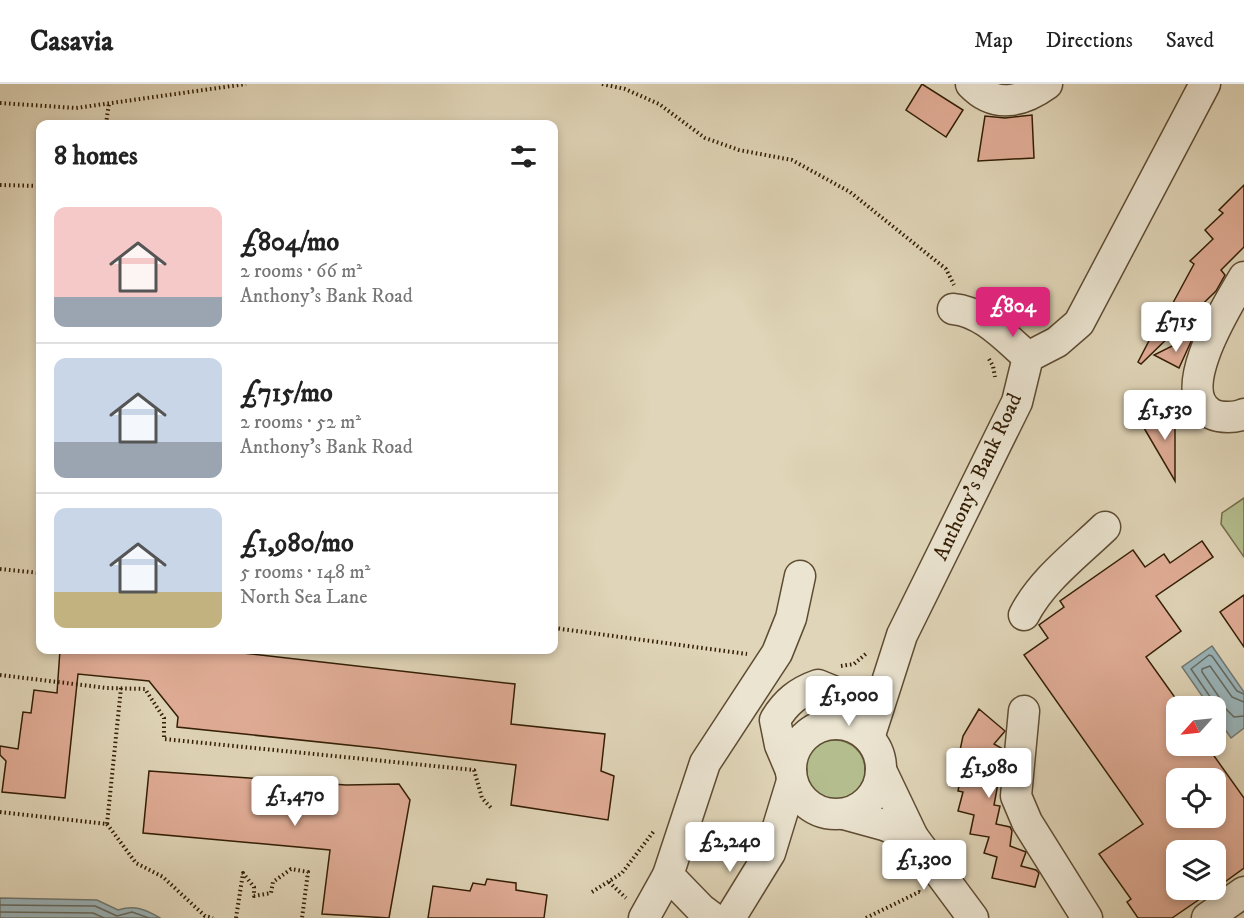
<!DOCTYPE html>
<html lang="en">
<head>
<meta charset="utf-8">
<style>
  body { margin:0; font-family:"IM FELL DW Pica",serif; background:#f6f6f6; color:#222; height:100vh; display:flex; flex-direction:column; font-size:22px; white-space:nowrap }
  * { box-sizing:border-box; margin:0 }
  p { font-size:20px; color:#767676 }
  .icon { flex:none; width:33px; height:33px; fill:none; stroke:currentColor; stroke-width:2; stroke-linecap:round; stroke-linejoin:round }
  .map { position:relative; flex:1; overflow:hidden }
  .details { position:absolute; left:36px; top:36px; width:522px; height:534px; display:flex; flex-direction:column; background:#fff; border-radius:12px; box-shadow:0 3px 9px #0003 }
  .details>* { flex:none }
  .needle { width:39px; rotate:243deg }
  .buttons { position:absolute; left:1166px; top:612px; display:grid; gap:12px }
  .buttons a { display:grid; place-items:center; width:60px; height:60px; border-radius:12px; background:#fff; box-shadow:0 3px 9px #0003; font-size:30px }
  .price { position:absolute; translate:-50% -51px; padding:0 14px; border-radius:6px; background:#fff; color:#222; font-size:20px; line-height:39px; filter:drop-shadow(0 2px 3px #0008) }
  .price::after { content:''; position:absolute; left:50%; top:36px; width:18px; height:14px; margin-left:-9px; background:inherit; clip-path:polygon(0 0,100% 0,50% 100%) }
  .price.current { background:#db2777; color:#fff }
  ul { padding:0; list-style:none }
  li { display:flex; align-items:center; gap:18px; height:150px; padding:0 18px }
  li+li { border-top:2px solid #e0e0e0 }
  li span { display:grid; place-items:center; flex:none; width:168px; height:120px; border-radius:12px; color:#555 }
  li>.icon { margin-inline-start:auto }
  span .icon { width:72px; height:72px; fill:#fffc; stroke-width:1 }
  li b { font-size:26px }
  h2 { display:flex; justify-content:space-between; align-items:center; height:72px; padding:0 18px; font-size:26px }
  header { display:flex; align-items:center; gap:36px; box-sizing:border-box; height:84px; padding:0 30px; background:#fff; border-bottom:2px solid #e0e0e0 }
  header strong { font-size:28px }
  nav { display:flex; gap:33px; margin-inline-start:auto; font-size:21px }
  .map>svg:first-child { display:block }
  .green { fill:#b4bd8e; stroke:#746e4a; stroke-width:1.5 }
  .water { fill:#9ab5bb; stroke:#717972; stroke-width:1.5 }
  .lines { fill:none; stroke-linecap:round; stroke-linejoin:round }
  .shore { stroke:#666a60; stroke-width:1.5 }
  .building { fill:#e1ad97; stroke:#331e05; stroke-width:1.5; fill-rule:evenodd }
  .minor-casing { stroke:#5e4c32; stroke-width:33 }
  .path { stroke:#331e05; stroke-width:4; stroke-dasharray:1.5 3; stroke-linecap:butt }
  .minor { stroke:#ebe4d1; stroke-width:30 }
  .labels { text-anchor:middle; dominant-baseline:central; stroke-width:4.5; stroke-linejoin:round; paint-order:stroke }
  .street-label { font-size:21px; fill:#331e05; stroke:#ebe4d1 }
</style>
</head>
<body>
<header>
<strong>Casavia</strong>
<nav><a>Map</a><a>Directions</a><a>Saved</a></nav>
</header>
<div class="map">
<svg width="1244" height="834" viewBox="0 0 1244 834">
  <rect width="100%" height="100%" fill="#e0d5b8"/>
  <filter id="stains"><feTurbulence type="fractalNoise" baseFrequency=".00333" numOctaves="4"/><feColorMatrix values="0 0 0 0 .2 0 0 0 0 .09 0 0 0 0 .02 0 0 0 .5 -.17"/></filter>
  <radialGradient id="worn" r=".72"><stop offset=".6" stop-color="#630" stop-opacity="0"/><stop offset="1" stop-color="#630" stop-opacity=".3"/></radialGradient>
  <g class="green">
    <path d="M1244,414V473L1221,440L1222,429Z"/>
    <circle cx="835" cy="686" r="30"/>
  </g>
  <g class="water">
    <path d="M1212,562L1244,608V644L1231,654L1215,631V622H1209L1182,583Z"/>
    <path d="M0,814L97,816L118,826C135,821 145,825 160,834H0Z"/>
  </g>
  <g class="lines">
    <g class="shore">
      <path d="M1244,618L1232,613L1210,582L1202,585V588L1219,613L1222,621L1234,633L1244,632"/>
      <path d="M1214,622L1213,617L1191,585L1209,571L1212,572L1237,607L1244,610"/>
      <path d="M0,821L95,822L117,832L132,828L149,834"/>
      <path d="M0,828L93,829L104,834"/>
    </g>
  </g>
  <g class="building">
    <path d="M922,0L963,26L946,53L906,26Z"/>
    <path d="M1032,31L1034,74L978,77L985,32L1005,34Z"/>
    <path d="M1244,101V163L1221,186L1225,191L1216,207L1141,280L1138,278L1165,226L1168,228L1194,180L1190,177L1213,155L1205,146L1223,129L1219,126Z"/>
    <path d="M1194,251L1179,284L1154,271Z"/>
    <path d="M1175,331V397L1144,344Z"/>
    <path d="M1202,457L1213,473L1156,512L1181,547L1146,573L1181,622H1176V662H1207L1244,714V784L1215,805V766H1176V806H1213L1172,834H1138L1127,818L1131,815L1099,770L1143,740L1024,571L1048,554L1039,541L1064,523L1060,517L1133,466L1145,483L1164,470L1170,479ZM1176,694H1215V734H1176Z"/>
    <path d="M1244,511V563L1220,528Z"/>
    <path d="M60,566H216L515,600L511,640L605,650L601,687L614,692L608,736L511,721L516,681L376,664L177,643L178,633L149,597L78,590L65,714L2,708L6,677L0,671V662L18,665L23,628L31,629L34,606L57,609Z"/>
    <path d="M979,625L1005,647L994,660L1003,665L995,682L1001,683L994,721L1000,722L996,740L1010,743L1012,747L1010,762L1026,768L1021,782L1036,786L1039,789L1035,803L992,794L997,773L984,769L989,753L970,750L974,731L958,727L963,708L958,707L961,691L955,690L963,652Z"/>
    <path d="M149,687L346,701L399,700L410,716L389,834L322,830L330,766L143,749Z"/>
    <path d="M487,795L516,799V806L547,811L544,834H428L433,802L470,807L473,799L485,801Z"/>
  </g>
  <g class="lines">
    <defs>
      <g id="minor">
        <path d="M971,0C995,25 1022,18 1047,0"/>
        <path d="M1244,193C1229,219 1171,309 1212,330C1220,334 1236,334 1244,330"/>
        <path d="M953,225C982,227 1007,255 1028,273"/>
        <path d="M1024,531C1042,496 1077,470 1105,443"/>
        <path d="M1024,627L1016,712L1027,738L1087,834"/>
        <circle cx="836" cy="685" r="45"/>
        <path d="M869,654L902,551L1017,318L1028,273L1057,258L1079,239L1205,0"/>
        <path d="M881,686L913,753L973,834"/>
        <path d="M791,687L780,661L775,636C786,618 798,608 818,601L845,612"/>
        <path d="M844,730L884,741L913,753"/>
        <path d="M644,834L668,791"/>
        <path d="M713,834L701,825L668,791L705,679L777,569L791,534L800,492"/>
        <path d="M730,834L770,769L792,697"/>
        <path d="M1207,834L1244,808"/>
      </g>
    </defs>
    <use href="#minor" class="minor-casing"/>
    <g class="path">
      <path d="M602,0L625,5L659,20L705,54L739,66L792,76L850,108L946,185L954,201"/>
      <path d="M0,19L76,24L246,0"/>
      <path d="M106,40L109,19"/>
      <path d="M0,101L40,102"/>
      <path d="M1024,235L1046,231"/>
      <path d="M989,275L993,282L995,293"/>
      <path d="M0,485L40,489"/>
      <path d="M554,544L747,570"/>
      <path d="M841,582L854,580L868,568"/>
      <path d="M0,591L107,604L145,605L164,634V655L474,686L482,714L492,725"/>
      <path d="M0,728L107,740L121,604"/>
      <path d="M107,740L136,779L163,793L205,832L213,834"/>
      <path d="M609,798L626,814"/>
      <path d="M592,808L622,789L654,747"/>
      <path d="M236,834L243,789L254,803V812L271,809L273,798L291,785L308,788L302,834"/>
      <path d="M866,834L919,808L922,810"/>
    </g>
    <use href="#minor" class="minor"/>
  </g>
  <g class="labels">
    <g class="street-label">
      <text transform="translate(978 393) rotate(-65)">Anthony's Bank Road</text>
    </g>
  </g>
  <rect width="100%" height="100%" filter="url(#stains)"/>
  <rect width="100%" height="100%" fill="url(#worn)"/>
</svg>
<div class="buttons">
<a><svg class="needle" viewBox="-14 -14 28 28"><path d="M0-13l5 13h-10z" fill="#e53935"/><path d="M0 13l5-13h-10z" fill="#767676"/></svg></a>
<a><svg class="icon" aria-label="locate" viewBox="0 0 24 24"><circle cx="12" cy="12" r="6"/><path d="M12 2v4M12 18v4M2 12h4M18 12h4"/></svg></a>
<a><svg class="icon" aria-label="layers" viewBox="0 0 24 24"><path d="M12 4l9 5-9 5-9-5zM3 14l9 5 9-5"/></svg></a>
</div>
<b class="price current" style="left:1013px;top:254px">£804</b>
<b class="price" style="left:1176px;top:269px">£715</b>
<b class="price" style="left:1165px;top:357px">£1,530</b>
<b class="price" style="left:849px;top:643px">£1,000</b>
<b class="price" style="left:989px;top:715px">£1,980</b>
<b class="price" style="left:295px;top:743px">£1,470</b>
<b class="price" style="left:730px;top:789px">£2,240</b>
<b class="price" style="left:924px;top:807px">£1,300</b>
<section class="details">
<h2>8 homes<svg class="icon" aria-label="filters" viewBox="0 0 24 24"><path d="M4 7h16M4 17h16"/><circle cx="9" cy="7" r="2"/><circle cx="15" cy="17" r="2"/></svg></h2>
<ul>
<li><span style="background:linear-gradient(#f6c9c9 75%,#9aa5b1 0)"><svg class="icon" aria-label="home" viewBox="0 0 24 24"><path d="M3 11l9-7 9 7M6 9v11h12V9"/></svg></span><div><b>£804/mo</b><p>2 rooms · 66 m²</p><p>Anthony's Bank Road</p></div></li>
<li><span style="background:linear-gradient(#c9d6e8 70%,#9aa5b1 0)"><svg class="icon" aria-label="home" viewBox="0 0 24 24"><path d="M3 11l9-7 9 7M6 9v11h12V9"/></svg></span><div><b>£715/mo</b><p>2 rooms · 52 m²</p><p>Anthony's Bank Road</p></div></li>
<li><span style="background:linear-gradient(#c9d6e8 70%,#c2b280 0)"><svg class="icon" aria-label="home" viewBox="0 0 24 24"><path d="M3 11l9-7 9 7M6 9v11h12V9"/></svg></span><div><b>£1,980/mo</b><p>5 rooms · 148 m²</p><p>North Sea Lane</p></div></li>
</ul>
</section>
</div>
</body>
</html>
